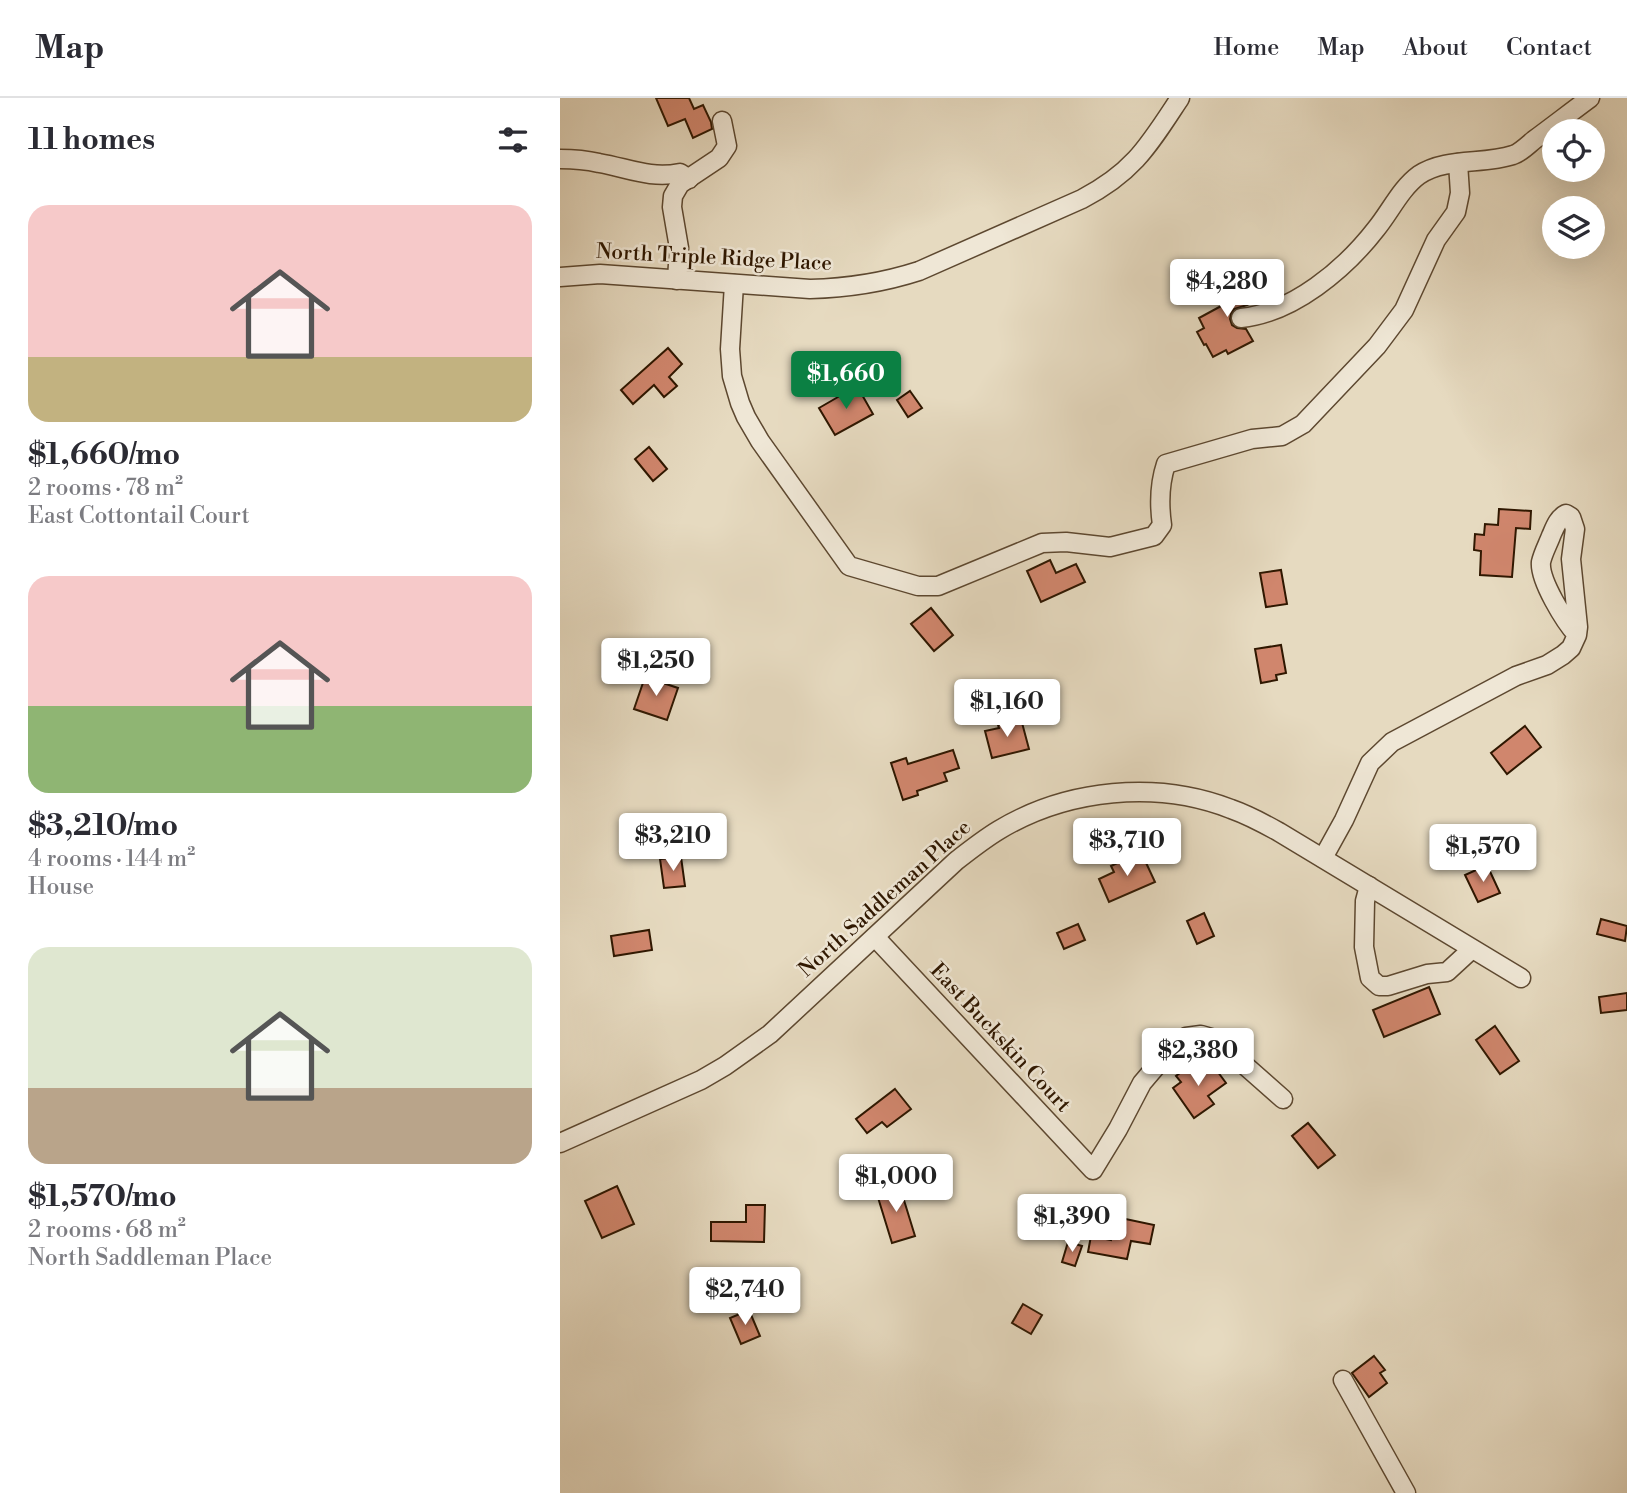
<!DOCTYPE html>
<html lang="en">
<head>
<meta charset="utf-8">
<style>
  body { margin:0; font-family:"Libre Bodoni",serif; background:#f7f7f7; color:#2b2b33; height:100vh; display:flex; flex-direction:column; font-size:26px; white-space:nowrap }
  * { box-sizing:border-box; margin:0 }
  p { font-size:23px; color:#7c7c81 }
  .icon { flex:none; width:38px; height:38px; fill:none; stroke:currentColor; stroke-width:2; stroke-linecap:round; stroke-linejoin:round }
  .map { position:relative; flex:1; overflow:hidden }
  .side { display:flex; flex-direction:column; background:#fff; width:560px }
  .side>* { flex:none }
  .buttons { position:absolute; left:982px; top:21px; display:grid; gap:14px }
  .buttons a { display:grid; place-items:center; width:63px; height:63px; border-radius:50%; background:#fff; box-shadow:0 7px 28px #0002; font-size:35px }
  .price { position:absolute; translate:-50% -60px; padding:0 16px; border-radius:7px; background:#fff; color:#222; font-size:23px; line-height:46px; filter:drop-shadow(0 2px 4px #0008) }
  .price::after { content:''; position:absolute; left:50%; top:42px; width:21px; height:16px; margin-left:-10px; background:inherit; clip-path:polygon(0 0,100% 0,50% 100%) }
  .price.active { background:#0b8043; color:#fff }
  ul { padding:0; list-style:none }
  li { display:grid; align-content:center; gap:14px; height:371px; padding:0 28px }
  li span { display:grid; place-items:center; height:217px; border-radius:21px; color:#555 }
  li>.icon { margin-inline-start:auto }
  span .icon { width:126px; height:126px; fill:#fffc; stroke-width:1 }
  li b { font-size:30px }
  h2 { display:flex; justify-content:space-between; align-items:center; height:84px; padding:0 28px; font-size:30px }
  header { display:flex; align-items:center; gap:42px; box-sizing:border-box; height:98px; padding:0 35px; background:#fff; border-bottom:2px solid #e1e1e2 }
  header strong { font-size:33px }
  nav { display:flex; gap:38px; margin-inline-start:auto; font-size:24px }
  main { display:flex; flex:1; min-height:0 }
  .map>svg:first-child { display:block }
  .building { fill:#d0866d; stroke:#2f1700; stroke-width:2 }
  .lines { fill:none; stroke-linecap:round; stroke-linejoin:round }
  .minor-casing { stroke:#5d4830; stroke-width:21 }
  .minor { stroke:#efe7d6; stroke-width:18 }
  .labels { text-anchor:middle; dominant-baseline:central; stroke-width:5; stroke-linejoin:round; paint-order:stroke }
  .street-label { font-size:21px; fill:#2f1700; stroke:#efe7d6 }
</style>
</head>
<body>
<header>
<strong>Map</strong>
<nav><a>Home</a><a>Map</a><a>About</a><a>Contact</a></nav>
</header>
<main>
<section class="side">
<h2>11 homes<svg class="icon" aria-label="filters" viewBox="0 0 24 24"><path d="M4 7h16M4 17h16"/><circle cx="9" cy="7" r="2"/><circle cx="15" cy="17" r="2"/></svg></h2>
<ul>
<li><span style="background:linear-gradient(#f6c9c9 70%,#c2b280 0)"><svg class="icon" aria-label="home" viewBox="0 0 24 24"><path d="M3 11l9-7 9 7M6 9v11h12V9"/></svg></span><div><b>$1,660/mo</b><p>2 rooms · 78 m²</p><p>East Cottontail Court</p></div></li>
<li><span style="background:linear-gradient(#f6c9c9 60%,#8fb573 0)"><svg class="icon" aria-label="home" viewBox="0 0 24 24"><path d="M3 11l9-7 9 7M6 9v11h12V9"/></svg></span><div><b>$3,210/mo</b><p>4 rooms · 144 m²</p><p>House</p></div></li>
<li><span style="background:linear-gradient(#dfe7d0 65%,#b9a48a 0)"><svg class="icon" aria-label="home" viewBox="0 0 24 24"><path d="M3 11l9-7 9 7M6 9v11h12V9"/></svg></span><div><b>$1,570/mo</b><p>2 rooms · 68 m²</p><p>North Saddleman Place</p></div></li>
</ul>
</section>
<div class="map">
<svg width="1067" height="1395" viewBox="0 0 1067 1395">
  <rect width="100%" height="100%" fill="#e6dac0"/>
  <filter id="stains"><feTurbulence type="fractalNoise" baseFrequency=".00286" numOctaves="4"/><feColorMatrix values="0 0 0 0 .2 0 0 0 0 .09 0 0 0 0 .02 0 0 0 .5 -.17"/></filter>
  <radialGradient id="worn" r=".72"><stop offset=".6" stop-color="#630" stop-opacity="0"/><stop offset="1" stop-color="#630" stop-opacity=".3"/></radialGradient>
  <g class="building">
    <path d="M96,0H129L134,11L143,7L151,24L152,31L133,40L125,21L108,28Z"/>
    <path d="M686,177L698,201L687,207L674,211L671,216L670,221L672,227L677,230L686,231L693,243L668,256L666,252L653,259L646,246L644,247L637,234L644,230L639,220L663,207L655,193Z"/>
    <path d="M108,250L122,266L109,279L117,288L104,299L94,287L73,306L61,292Z"/>
    <path d="M297,288L313,316L275,337L259,310Z"/>
    <path d="M350,293L362,310L348,319L337,302Z"/>
    <path d="M89,349L107,371L93,383L75,361Z"/>
    <path d="M939,411L971,413L970,431L956,430L952,479L920,477L921,453L914,452L915,436L924,437L925,426L938,427Z"/>
    <path d="M490,462L496,475L516,466L525,484L481,504L467,473Z"/>
    <path d="M721,472L727,506L706,509L700,475Z"/>
    <path d="M371,510L393,537L374,553L351,526Z"/>
    <path d="M721,547L726,575L716,577L717,582L701,585L695,551Z"/>
    <path d="M85,579L118,590L107,622L74,611Z"/>
    <path d="M461,621L469,651L432,660L425,633L439,630L438,627Z"/>
    <path d="M965,628L981,649L947,676L931,655Z"/>
    <path d="M393,652L399,670L384,675L387,683L357,693L358,697L343,702L331,665L346,660L348,666Z"/>
    <path d="M581,754L595,784L549,804L539,781L554,774L551,768Z"/>
    <path d="M121,759L125,788L104,790L100,761Z"/>
    <path d="M927,767L940,795L918,804L905,777Z"/>
    <path d="M644,815L654,838L637,846L627,823Z"/>
    <path d="M1041,821L1067,828L1065,843L1037,836Z"/>
    <path d="M518,826L525,842L504,851L497,835Z"/>
    <path d="M89,832L92,852L54,858L51,838Z"/>
    <path d="M869,889L880,916L824,939L813,912Z"/>
    <path d="M1067,895V912L1041,915L1039,899Z"/>
    <path d="M935,928L959,963L940,976L916,942Z"/>
    <path d="M632,966L639,975L652,966L666,985L648,998L654,1006L634,1020L613,990L621,984L616,978Z"/>
    <path d="M335,991L351,1011L327,1029L322,1024L307,1035L296,1021Z"/>
    <path d="M748,1025L775,1057L758,1070L732,1038Z"/>
    <path d="M339,1086L355,1138L332,1145L316,1093Z"/>
    <path d="M57,1088L74,1126L42,1140L25,1103Z"/>
    <path d="M186,1107H205L204,1144L151,1143V1124H186Z"/>
    <path d="M556,1119L594,1127L590,1146L571,1143L567,1161L528,1154L531,1138L551,1142Z"/>
    <path d="M508,1144L522,1148L515,1168L502,1164Z"/>
    <path d="M463,1206L482,1217L471,1236L452,1225Z"/>
    <path d="M189,1212L200,1238L181,1246L170,1220Z"/>
    <path d="M814,1258L825,1272L820,1275L827,1285L809,1299L792,1275Z"/>
  </g>
  <g class="lines">
    <defs>
      <g id="minor">
        <path d="M0,61C13,61 26,62 39,65C68,70 90,81 120,75L129,81"/>
        <path d="M0,179L40,176L250,191C290,190 322,185 359,173L522,101C574,74 589,47 620,0"/>
        <path d="M117,182L119,150L112,109L113,98L120,86L159,60L167,48L162,23"/>
        <path d="M174,186L170,251L172,278L180,305L186,319L200,343L289,468L358,488H378L482,445L506,444L550,449L594,438L602,427C599,406 599,387 606,366L692,341L722,338L743,326L817,248L844,212L876,142L896,114L900,95L898,65"/>
        <path d="M681,220C733,215 785,171 816,131C830,114 841,90 859,77C886,59 923,67 953,57C960,55 968,47 974,42C993,28 1011,14 1030,0"/>
        <path d="M763,760L784,722L810,665L832,644L956,578L987,567L1003,557L1011,550L1017,537L1018,529L1011,461L1015,431L1011,419L1006,416C998,420 995,429 991,438C988,446 983,455 981,464C979,482 1005,524 1017,537"/>
        <path d="M809,788L805,803L804,849L810,880L819,888H828L867,876L887,874L912,851"/>
        <path d="M315,839L533,1072L558,1031L582,985L616,945L626,939L641,937L655,941L723,1001"/>
        <path d="M0,1045L141,982L165,968L210,936L396,763C410,752 424,741 439,732C507,691 597,682 671,711C688,717 703,725 719,734L961,880"/>
        <path d="M783,1282L846,1395"/>
      </g>
    </defs>
    <use href="#minor" class="minor-casing"/>
    <use href="#minor" class="minor"/>
  </g>
  <g class="labels">
    <g class="street-label">
      <text transform="translate(154 160) rotate(3)">North Triple Ridge Place</text>
      <text transform="translate(325 801) rotate(-42)">North Saddleman Place</text>
      <text transform="translate(440 940) rotate(47)">East Buckskin Court</text>
    </g>
  </g>
  <rect width="100%" height="100%" filter="url(#stains)"/>
  <rect width="100%" height="100%" fill="url(#worn)"/>
</svg>
<div class="buttons">
<a><svg class="icon" aria-label="locate" viewBox="0 0 24 24"><circle cx="12" cy="12" r="6"/><path d="M12 2v4M12 18v4M2 12h4M18 12h4"/></svg></a>
<a><svg class="icon" aria-label="layers" viewBox="0 0 24 24"><path d="M12 4l9 5-9 5-9-5zM3 14l9 5 9-5"/></svg></a>
</div>
<b class="price" style="left:667px;top:221px">$4,280</b>
<b class="price active" style="left:286px;top:313px">$1,660</b>
<b class="price" style="left:96px;top:600px">$1,250</b>
<b class="price" style="left:447px;top:641px">$1,160</b>
<b class="price" style="left:113px;top:775px">$3,210</b>
<b class="price" style="left:567px;top:780px">$3,710</b>
<b class="price" style="left:923px;top:786px">$1,570</b>
<b class="price" style="left:638px;top:990px">$2,380</b>
<b class="price" style="left:336px;top:1116px">$1,000</b>
<b class="price" style="left:512px;top:1156px">$1,390</b>
<b class="price" style="left:185px;top:1229px">$2,740</b>
</div>
</main>
</body>
</html>
